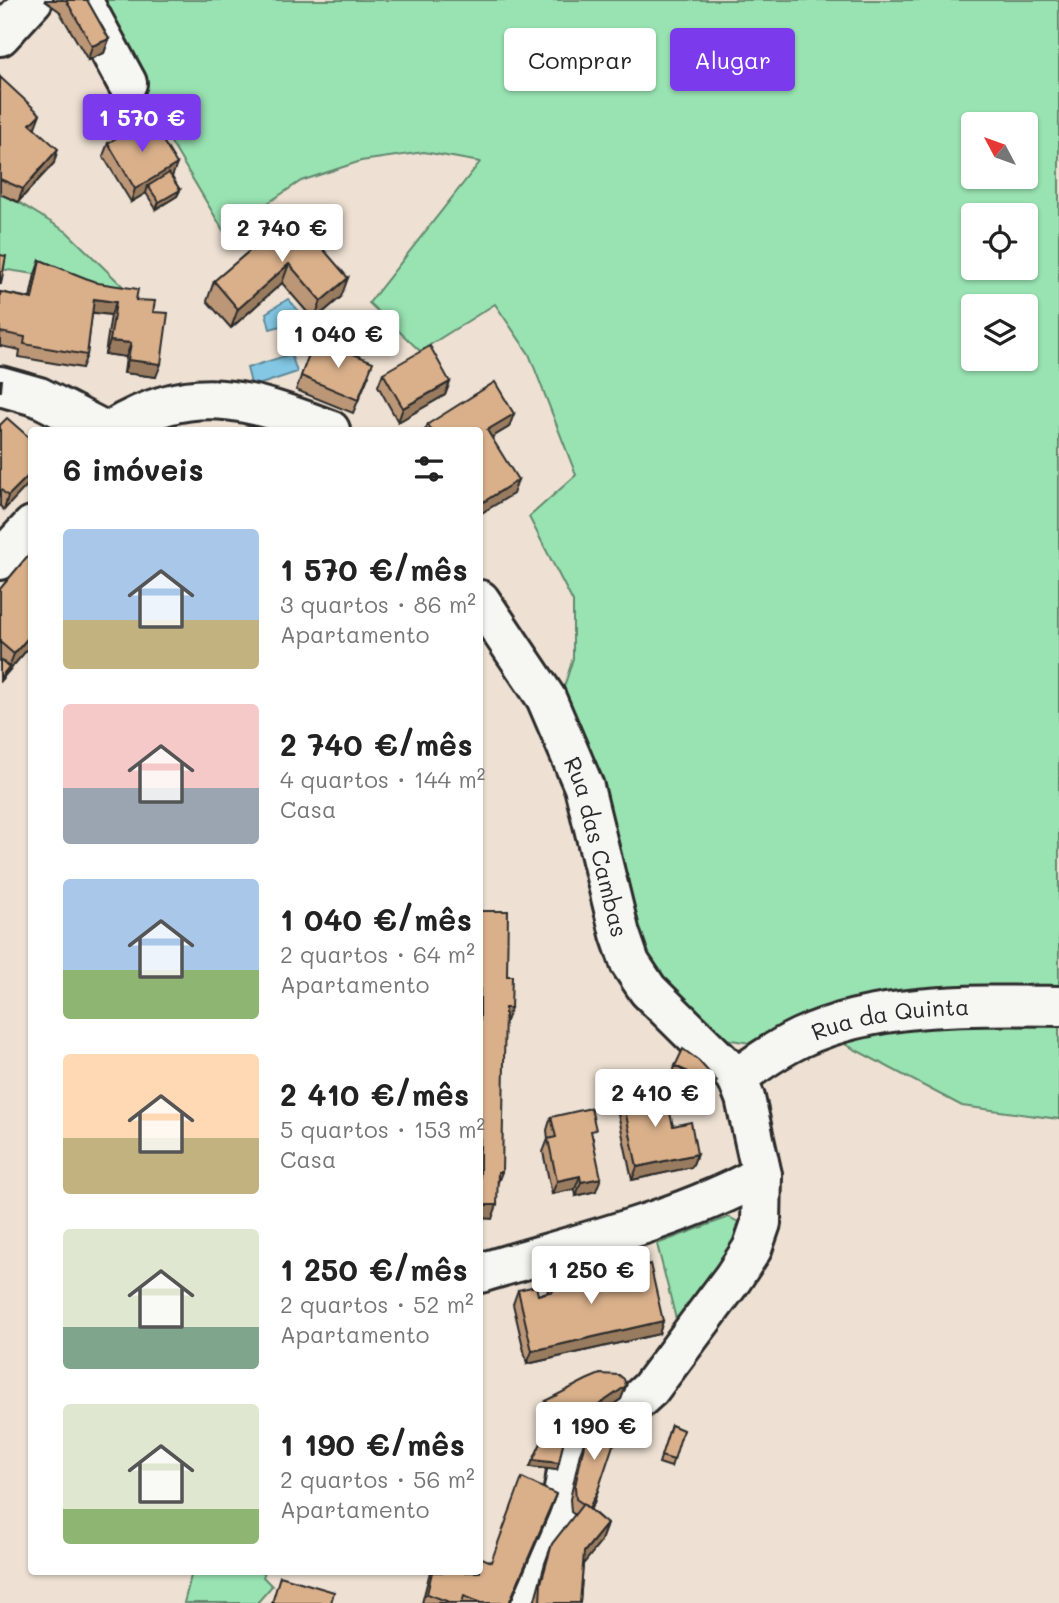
<!DOCTYPE html>
<html lang="pt">
<head>
<meta charset="utf-8">
<style>
  body { margin:0; font-family:Mali,sans-serif; background:#f2f2f2; color:#222; height:100vh; display:flex; flex-direction:column; font-size:26px; white-space:nowrap }
  * { box-sizing:border-box; margin:0 }
  p { font-size:23px; color:#767676 }
  .icon { flex:none; width:38px; height:38px; fill:none; stroke:currentColor; stroke-width:2; stroke-linecap:round; stroke-linejoin:round }
  .map { position:relative; flex:1; overflow:hidden }
  .panel { position:absolute; left:28px; top:427px; width:455px; height:1148px; display:flex; flex-direction:column; background:#fff; border-radius:7px; box-shadow:0 2px 5px #0004 }
  .panel>* { flex:none }
  .hud { position:absolute; left:504px; top:28px; width:450px; height:63px; display:flex; gap:14px }
  .needle { width:46px; rotate:311deg }
  .controls { position:absolute; left:961px; top:112px; display:grid; gap:14px }
  .controls a { display:grid; place-items:center; width:77px; height:77px; border-radius:7px; background:#fff; box-shadow:0 2px 5px #0004; font-size:35px }
  .price { position:absolute; translate:-50% -60px; padding:0 16px; border-radius:7px; background:#fff; color:#222; font-size:23px; line-height:46px; filter:drop-shadow(0 2px 4px #0008) }
  .price::after { content:''; position:absolute; left:50%; top:42px; width:21px; height:16px; margin-left:-10px; background:inherit; clip-path:polygon(0 0,100% 0,50% 100%) }
  .price.selected { background:#7c3aed; color:#fff }
  ul { padding:0; list-style:none }
  li { display:flex; align-items:center; gap:21px; height:175px; padding:0 35px }
  li span { display:grid; place-items:center; flex:none; width:196px; height:140px; border-radius:7px; color:#555 }
  li>.icon { margin-inline-start:auto }
  span .icon { width:84px; height:84px; fill:#fffc; stroke-width:1 }
  li b { font-size:30px }
  h2 { display:flex; justify-content:space-between; align-items:center; height:84px; padding:0 35px; font-size:30px }
  .tag { padding:0 24px; border-radius:7px; background:#fff; box-shadow:0 2px 5px #0004; font-size:24px; line-height:63px }
  .tag.selected { background:#7c3aed; color:#fff }
  .map>svg:first-child { display:block }
  .green { fill:#99e3b2; stroke:#62876e; stroke-width:2; fill-rule:evenodd }
  .water { fill:#83c7e4; stroke:#60899a; stroke-width:2 }
  .lines { fill:none; stroke-linecap:round; stroke-linejoin:round }
  .minor-casing { stroke:#2b2b2b; stroke-width:44 }
  .minor { stroke:#f6f6f2; stroke-width:38 }
  .wall { fill:#bb9778; stroke:#2b2b2b; stroke-width:2 }
  .shaded-wall { fill:#997b61; stroke:#2b2b2b; stroke-width:2 }
  .building { fill:#dab08b; stroke:#2b2b2b; stroke-width:2 }
  .labels { text-anchor:middle; dominant-baseline:central; stroke-width:6; stroke-linejoin:round; paint-order:stroke }
  .street-label { font-size:23px; fill:#2b2b2b; stroke:#f6f6f2 }
</style>
</head>
<body>
<div class="map">
<svg width="1059" height="1603" viewBox="0 0 1059 1603">
  <rect width="100%" height="100%" fill="#eee1d3"/>
  <filter id="ink" filterUnits="userSpaceOnUse"><feTurbulence type="fractalNoise" baseFrequency=".0143" numOctaves="2"/><feDisplacementMap in="SourceGraphic" scale="14" xChannelSelector="R" yChannelSelector="G"/><feConvolveMatrix kernelMatrix="1 2 1 2 8 2 1 2 1" color-interpolation-filters="sRGB"/></filter>
  <g filter="url(#ink)">
    <g class="green">
      <path d="M95,0H1059V993L1001,990L908,989L850,999L807,1014L750,1043L725,1039L644,963L561,697L573,658V602L529,517L576,475L529,354L495,304L420,351L369,303L480,162L424,152L361,161L301,181L259,209L226,235L137,85ZM973,124H1026V177H973ZM973,215H1026V268H973ZM973,306H1026V359H973Z"/>
      <path d="M0,194L18,202L67,232L140,303L35,274L0,269Z"/>
      <path d="M1059,1022V1119L962,1106L833,1038L881,1028Z"/>
      <path d="M729,1217L738,1222L739,1228L735,1241L677,1323L657,1244Z"/>
      <path d="M192,1572H265L263,1577L272,1586L257,1603H184Z"/>
    </g>
    <g class="water">
      <path d="M288,299L306,319L270,329L266,313Z"/>
      <path d="M291,354L297,372L252,387L247,368Z"/>
    </g>
    <g class="lines">
      <defs>
        <g id="minor">
          <path d="M82,0L127,83"/>
          <path d="M0,36L33,0"/>
          <path d="M0,386L39,397L103,430"/>
          <path d="M111,430C191,381 247,398 330,430"/>
          <path d="M0,560L32,526"/>
          <path id="s1" d="M480,600L546,698L584,787L620,934L630,963L648,990L737,1078L745,1098L762,1175L761,1223L752,1249L733,1278L650,1389L617,1419L586,1436L577,1444L568,1466L557,1530L539,1563L525,1603"/>
          <path id="s2" d="M737,1078C757,1063 777,1049 800,1038C876,1002 976,1005 1059,1006"/>
          <path d="M480,1273C575,1244 674,1222 762,1175"/>
        </g>
      </defs>
      <use href="#minor" class="minor-casing"/>
      <use href="#minor" class="minor"/>
    </g>
    <g class="wall">
      <path d="M45,0H87L109,39L104,53L88,60L59,11L45,1Z"/>
      <path d="M0,77L35,127L34,128L54,163L18,202L0,194Z"/>
      <path d="M108,143L172,177L180,190L177,196L156,209L146,193L131,202L103,156Z"/>
      <path d="M293,214L341,297L314,320L282,283L231,328L207,301L214,281Z"/>
      <path d="M40,260L136,300L153,312L156,377L124,373L126,357L105,354L111,315L92,313L87,355L82,368L19,357L20,350L0,346V292L30,298L35,274Z"/>
      <path d="M310,352L369,375L353,413L296,390Z"/>
      <path d="M383,373L450,382L445,395L398,422L378,386Z"/>
      <path d="M428,424L509,427L491,438L513,494L480,430H425Z"/>
      <path d="M0,425L32,440L4,510L0,506Z"/>
      <path d="M31,552L32,644L0,681V589Z"/>
      <path d="M675,1066L714,1087L699,1101L680,1082L682,1077L673,1073Z"/>
      <path d="M621,1091L652,1103L697,1154L692,1167L632,1180L616,1104Z"/>
      <path d="M551,1117L593,1138L596,1191L576,1196L575,1189L552,1194L543,1152L548,1139L547,1130Z"/>
      <path d="M613,1265L635,1268L663,1321L659,1334L527,1364L513,1304L518,1290L538,1295L547,1292L551,1282L568,1287L576,1285L581,1273L601,1276L610,1274Z"/>
      <path d="M626,1386L621,1399L564,1439L557,1470L530,1467L533,1460L553,1429L540,1414L545,1401Z"/>
      <path d="M671,1425L683,1430L671,1467L659,1463Z"/>
      <path d="M585,1440L598,1490L590,1509L607,1524L600,1543L583,1564L580,1603H534L545,1563L552,1544L575,1515L571,1512L570,1499L580,1453Z"/>
      <path d="M556,1494L549,1513L510,1603H422L430,1572H480L491,1562Z"/>
    </g>
    <g class="shaded-wall">
      <path d="M109,39L104,53L88,60L92,46Z"/>
      <path d="M40,114L35,127L26,138L30,124Z"/>
      <path d="M58,149L54,163L18,202L23,189Z"/>
      <path d="M177,164L172,177L148,186L146,193L131,202L135,189Z"/>
      <path d="M180,190L177,196L156,209L159,202Z"/>
      <path d="M289,264L282,283L231,328L238,309Z"/>
      <path d="M348,278L341,297L314,320L321,301Z"/>
      <path d="M94,299L116,302L111,315L89,312Z"/>
      <path d="M110,341L131,343L126,357L105,354Z"/>
      <path d="M128,360L161,364L156,377L124,373Z"/>
      <path d="M450,382L445,395L398,422L403,408Z"/>
      <path d="M514,414L509,427L482,443L487,430Z"/>
      <path d="M32,472V480L4,510L8,496Z"/>
      <path d="M518,480L513,494L480,514V504Z"/>
      <path d="M32,633V644L0,681V678L9,667L14,654Z"/>
      <path d="M505,1008H511L506,1021H500Z"/>
      <path d="M717,1081L714,1087L699,1101L701,1095Z"/>
      <path d="M697,1154L692,1167L632,1180L637,1167Z"/>
      <path d="M498,1172H502L497,1185Z"/>
      <path d="M580,1176L575,1189L552,1194L557,1181Z"/>
      <path d="M601,1178L596,1191L576,1196L581,1182Z"/>
      <path d="M480,1205H497L492,1219L480,1218Z"/>
      <path d="M663,1321L659,1334L527,1364L532,1351Z"/>
      <path d="M626,1386L621,1399L563,1440L568,1426Z"/>
      <path d="M533,1460L559,1463L557,1470L530,1467Z"/>
      <path d="M598,1490L594,1503L583,1522L588,1509Z"/>
      <path d="M556,1494L549,1513L510,1603H509Z"/>
      <path d="M607,1524L600,1543L577,1572L584,1552Z"/>
    </g>
    <g class="building">
      <path d="M66,0H87L109,39L92,46Z"/>
      <path d="M0,77L40,114L30,124L58,149L23,189L0,179Z"/>
      <path d="M149,118L177,164L135,189L108,143Z"/>
      <path d="M169,173L180,190L159,202L148,186Z"/>
      <path d="M293,214L348,278L321,301L289,264L238,309L214,281Z"/>
      <path d="M0,255L6,256L1,284H0Z"/>
      <path d="M40,260L98,283L138,289L136,300L155,301L153,312L168,313L161,364L128,360L131,343L110,341L116,302L94,299L87,355L24,344L25,337L0,332V292L32,299Z"/>
      <path d="M324,342L373,362L358,400L301,376L310,352L318,355Z"/>
      <path d="M430,346L450,382L403,408L383,373Z"/>
      <path d="M0,380H2L1,391H0Z"/>
      <path d="M495,382L514,414L487,430L518,480L480,504V430H431L428,424Z"/>
      <path d="M7,418L32,440V472L8,496L0,489V425Z"/>
      <path d="M31,552L32,633L14,654L0,642V589Z"/>
      <path d="M0,659L9,667L0,678Z"/>
      <path d="M480,911H508L507,976H512L511,1008H505L502,1172H498L497,1205H480Z"/>
      <path d="M683,1049L698,1060L717,1081L701,1095L683,1075L686,1071L675,1066Z"/>
      <path d="M648,1085L652,1103L667,1100L673,1126L691,1122L697,1154L637,1167L621,1091Z"/>
      <path d="M591,1108L596,1130L591,1131L601,1178L581,1182L580,1176L557,1181L548,1139L556,1137L551,1117Z"/>
      <path d="M634,1261L635,1268L650,1264L663,1321L532,1351L518,1290L536,1286L538,1295L553,1291L551,1282L566,1278L568,1287L583,1284L581,1273L600,1269L601,1276L615,1273L613,1265Z"/>
      <path d="M600,1374L619,1375L624,1379L626,1386L568,1426L545,1401L586,1380Z"/>
      <path d="M616,1422L614,1442L598,1490L589,1508L576,1499L575,1486L585,1440L595,1426L603,1423Z"/>
      <path d="M558,1425L565,1433L559,1463L533,1460L541,1443L548,1433Z"/>
      <path d="M671,1425L683,1430L674,1460L661,1456Z"/>
      <path d="M522,1478L556,1494L509,1603H481L464,1596L462,1603H452L427,1594L432,1572H480V1557L491,1562Z"/>
      <path d="M583,1504L607,1524L584,1552L580,1603H540L541,1583L552,1544Z"/>
      <path d="M280,1576L334,1592L331,1603H272Z"/>
    </g>
  </g>
  <g class="labels">
    <g class="street-label">
      <text stroke="none"><textPath href="#s1" startOffset="276">Rua das Cambas</textPath></text>
      <text stroke="none"><textPath href="#s2" startOffset="168">Rua da Quinta</textPath></text>
    </g>
  </g>
</svg>
<div class="controls">
<a><svg class="needle" viewBox="-14 -14 28 28"><path d="M0-13l5 13h-10z" fill="#e53935"/><path d="M0 13l5-13h-10z" fill="#767676"/></svg></a>
<a><svg class="icon" aria-label="locate" viewBox="0 0 24 24"><circle cx="12" cy="12" r="6"/><path d="M12 2v4M12 18v4M2 12h4M18 12h4"/></svg></a>
<a><svg class="icon" aria-label="layers" viewBox="0 0 24 24"><path d="M12 4l9 5-9 5-9-5zM3 14l9 5 9-5"/></svg></a>
</div>
<b class="price selected" style="left:142px;top:154px">1 570 €</b>
<b class="price" style="left:282px;top:264px">2 740 €</b>
<b class="price" style="left:338px;top:370px">1 040 €</b>
<b class="price" style="left:655px;top:1129px">2 410 €</b>
<b class="price" style="left:591px;top:1306px">1 250 €</b>
<b class="price" style="left:594px;top:1462px">1 190 €</b>
<div class="hud">
<a class="tag">Comprar</a>
<a class="tag selected">Alugar</a>
</div>
<section class="panel">
<h2>6 imóveis<svg class="icon" aria-label="filters" viewBox="0 0 24 24"><path d="M4 7h16M4 17h16"/><circle cx="9" cy="7" r="2"/><circle cx="15" cy="17" r="2"/></svg></h2>
<ul>
<li><span style="background:linear-gradient(#a9c7e8 65%,#c2b280 0)"><svg class="icon" aria-label="home" viewBox="0 0 24 24"><path d="M3 11l9-7 9 7M6 9v11h12V9"/></svg></span><div><b>1 570 €/mês</b><p>3 quartos · 86 m²</p><p>Apartamento</p></div></li>
<li><span style="background:linear-gradient(#f6c9c9 60%,#9aa5b1 0)"><svg class="icon" aria-label="home" viewBox="0 0 24 24"><path d="M3 11l9-7 9 7M6 9v11h12V9"/></svg></span><div><b>2 740 €/mês</b><p>4 quartos · 144 m²</p><p>Casa</p></div></li>
<li><span style="background:linear-gradient(#a9c7e8 65%,#8fb573 0)"><svg class="icon" aria-label="home" viewBox="0 0 24 24"><path d="M3 11l9-7 9 7M6 9v11h12V9"/></svg></span><div><b>1 040 €/mês</b><p>2 quartos · 64 m²</p><p>Apartamento</p></div></li>
<li><span style="background:linear-gradient(#ffd9b3 60%,#c2b280 0)"><svg class="icon" aria-label="home" viewBox="0 0 24 24"><path d="M3 11l9-7 9 7M6 9v11h12V9"/></svg></span><div><b>2 410 €/mês</b><p>5 quartos · 153 m²</p><p>Casa</p></div></li>
<li><span style="background:linear-gradient(#dfe7d0 70%,#7fa58c 0)"><svg class="icon" aria-label="home" viewBox="0 0 24 24"><path d="M3 11l9-7 9 7M6 9v11h12V9"/></svg></span><div><b>1 250 €/mês</b><p>2 quartos · 52 m²</p><p>Apartamento</p></div></li>
<li><span style="background:linear-gradient(#dfe7d0 75%,#8fb573 0)"><svg class="icon" aria-label="home" viewBox="0 0 24 24"><path d="M3 11l9-7 9 7M6 9v11h12V9"/></svg></span><div><b>1 190 €/mês</b><p>2 quartos · 56 m²</p><p>Apartamento</p></div></li>
</ul>
</section>
</div>
</body>
</html>
